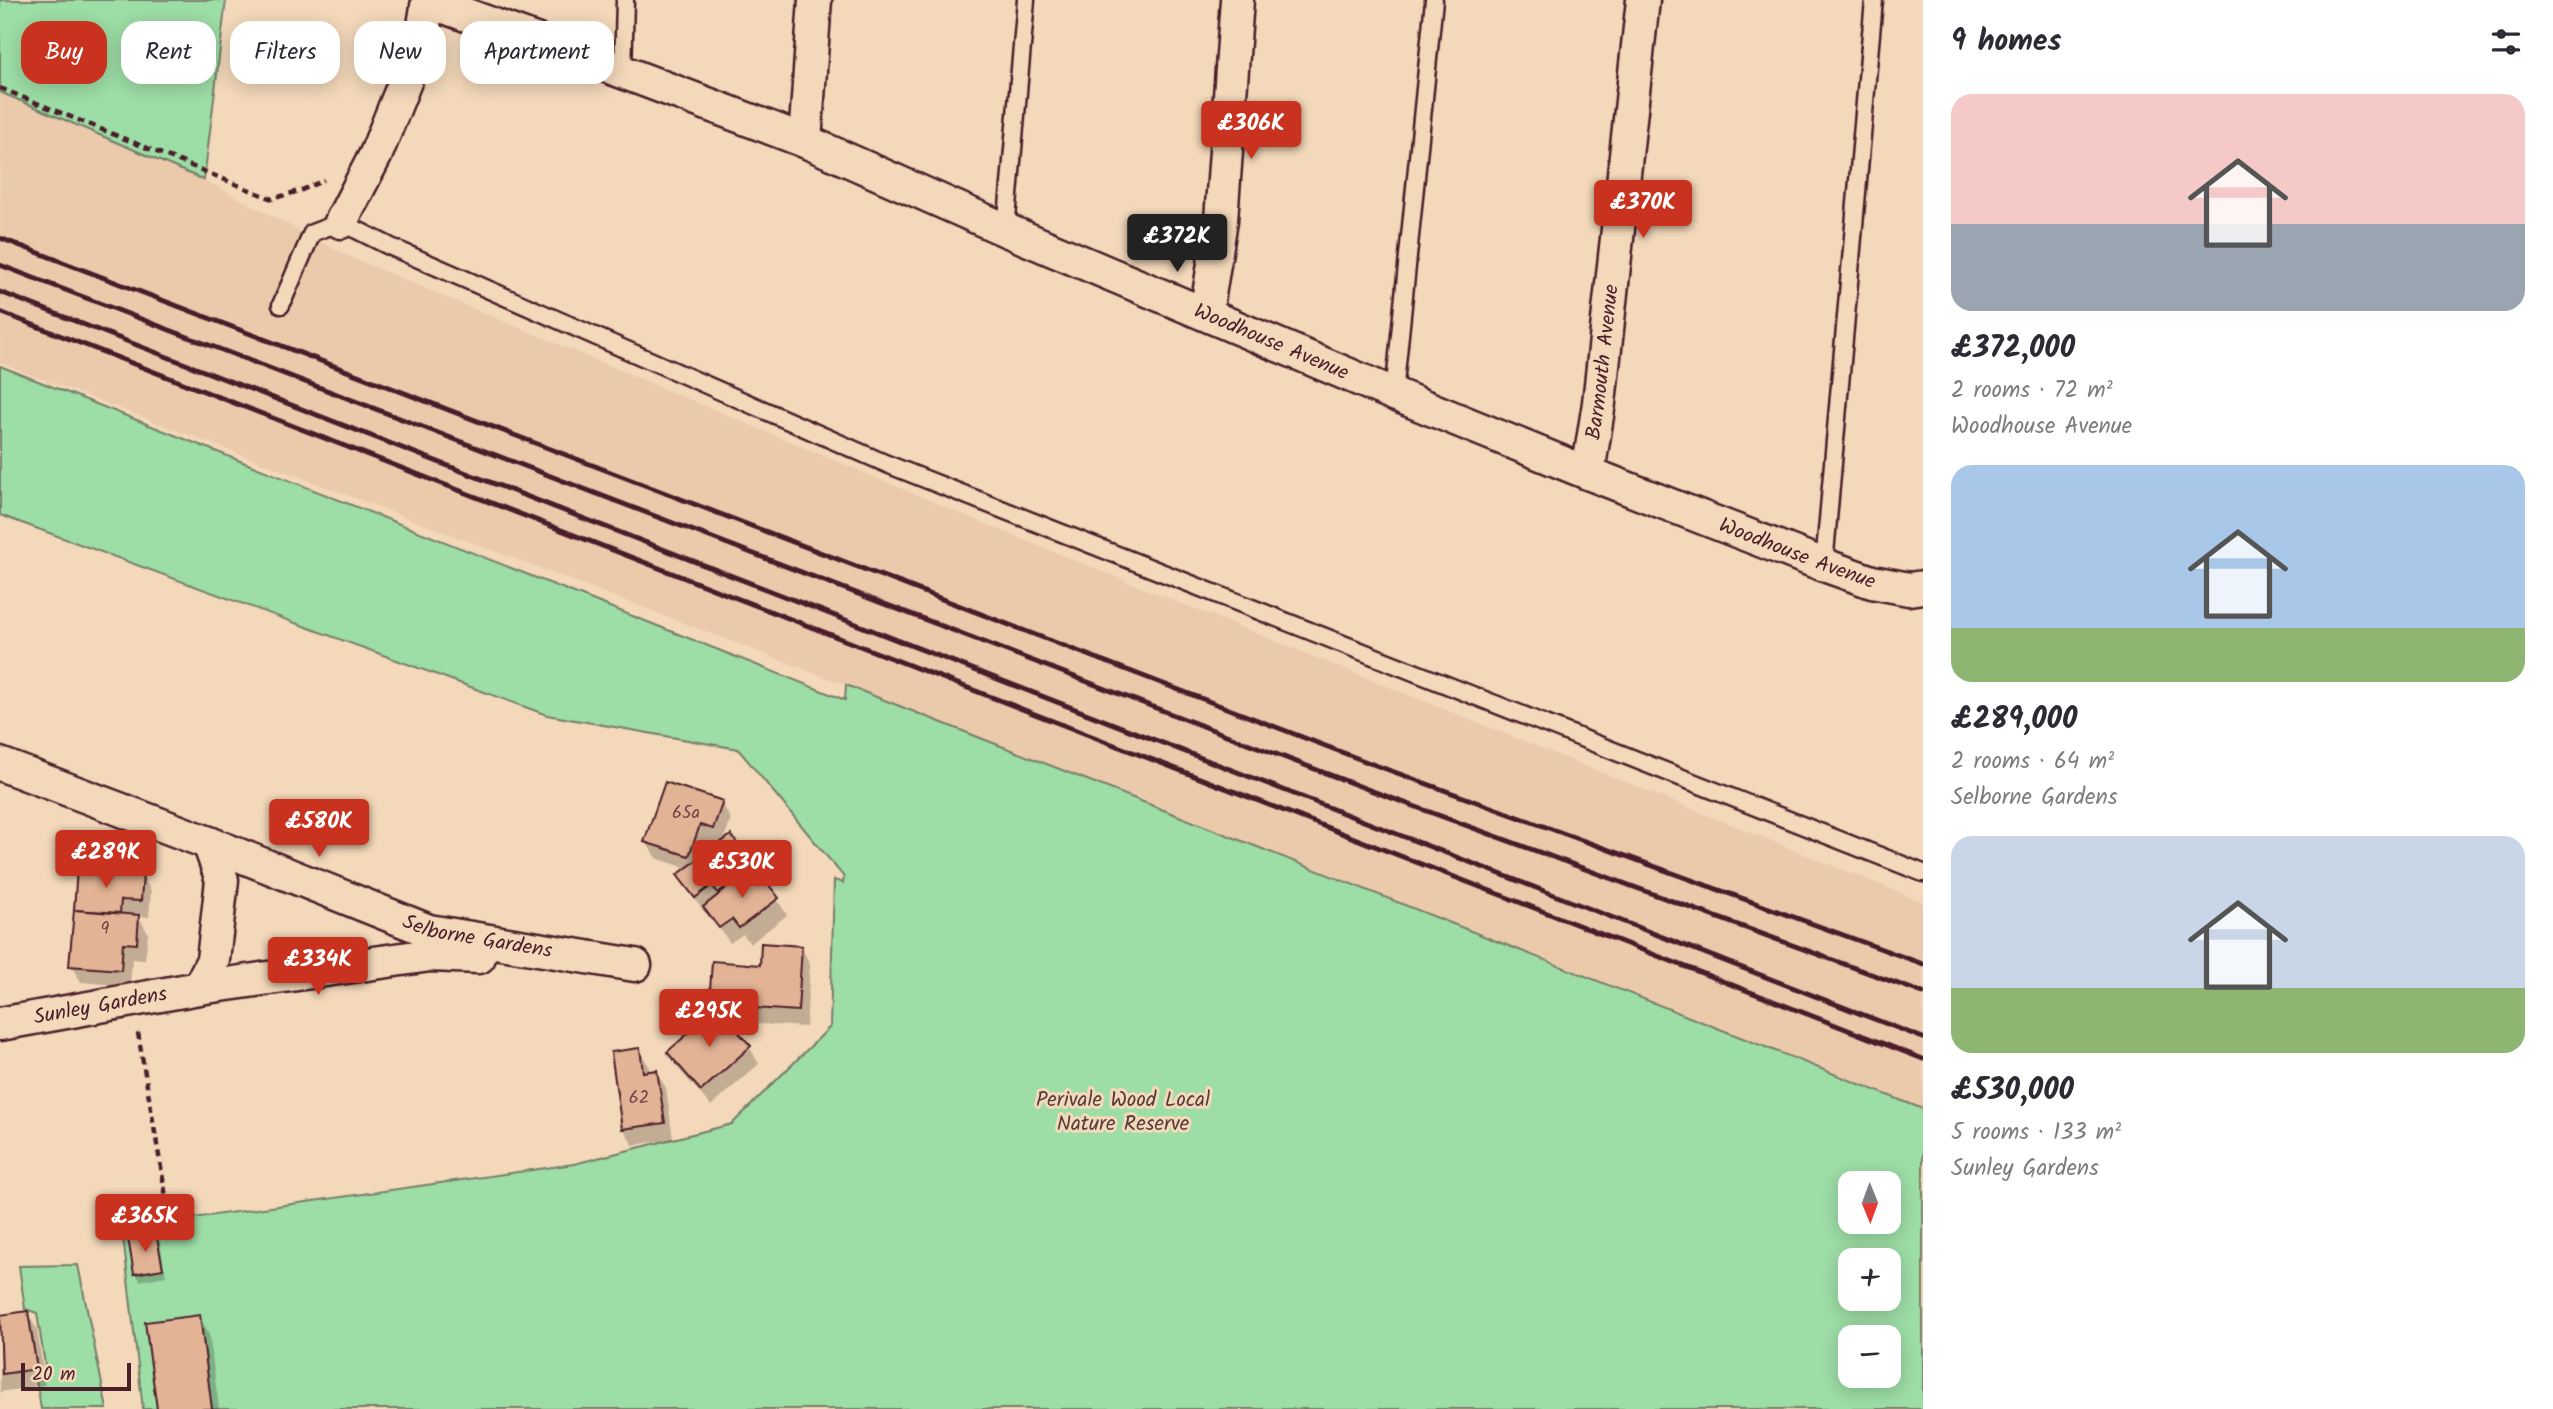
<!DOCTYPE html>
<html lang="en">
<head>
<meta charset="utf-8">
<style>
  body { margin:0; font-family:Kalam,sans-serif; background:#f2f2f3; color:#2b2b33; height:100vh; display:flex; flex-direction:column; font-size:26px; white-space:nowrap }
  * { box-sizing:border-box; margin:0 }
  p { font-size:23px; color:#7c7c81 }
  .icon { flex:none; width:38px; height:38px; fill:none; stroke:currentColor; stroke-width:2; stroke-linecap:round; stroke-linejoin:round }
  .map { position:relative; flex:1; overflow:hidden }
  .side { display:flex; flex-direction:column; background:#fff; width:630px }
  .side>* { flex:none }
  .guide { position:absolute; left:21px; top:21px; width:665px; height:63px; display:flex; gap:14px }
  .needle { width:46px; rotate:179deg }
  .fabs { position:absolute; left:1838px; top:1171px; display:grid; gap:14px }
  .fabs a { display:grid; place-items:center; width:63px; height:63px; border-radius:14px; background:#fff; box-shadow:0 4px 18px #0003; font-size:35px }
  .scale { position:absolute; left:21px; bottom:18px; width:110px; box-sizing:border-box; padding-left:7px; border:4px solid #4a1f2b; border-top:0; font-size:19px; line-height:24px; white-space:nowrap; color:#4a1f2b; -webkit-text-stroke:5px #f3d8ba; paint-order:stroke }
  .price { position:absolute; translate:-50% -60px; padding:0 16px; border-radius:7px; background:#c8321e; color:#fff; font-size:23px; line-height:46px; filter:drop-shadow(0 2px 4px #0008) }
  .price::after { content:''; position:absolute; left:50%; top:42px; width:21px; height:16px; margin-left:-10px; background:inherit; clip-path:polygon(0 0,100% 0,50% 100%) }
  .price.active { background:#222; color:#fff }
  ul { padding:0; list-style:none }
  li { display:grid; align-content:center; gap:14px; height:371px; padding:0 28px }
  li span { display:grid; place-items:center; height:217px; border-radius:21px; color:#555 }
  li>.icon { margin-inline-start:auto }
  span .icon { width:126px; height:126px; fill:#fffc; stroke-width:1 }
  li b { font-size:30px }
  h2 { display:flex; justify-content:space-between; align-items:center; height:84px; padding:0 28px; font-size:30px }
  .chip { padding:0 24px; border-radius:21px; background:#fff; box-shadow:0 4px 18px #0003; font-size:24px; line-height:63px }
  .chip.active { background:#c8321e; color:#fff }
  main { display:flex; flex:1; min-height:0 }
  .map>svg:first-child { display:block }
  .built { fill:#ebcaac }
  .green { fill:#9ddda6; stroke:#747e68; stroke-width:2; fill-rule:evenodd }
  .shadow { fill:#0003; fill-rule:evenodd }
  .building { fill:#e3b395; stroke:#4a1f2b; stroke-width:2 }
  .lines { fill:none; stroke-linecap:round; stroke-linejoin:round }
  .service-casing { stroke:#4a1f2b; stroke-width:21 }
  .minor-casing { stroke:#4a1f2b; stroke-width:37 }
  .path { stroke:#4a1f2b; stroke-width:4.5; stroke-dasharray:7 5; stroke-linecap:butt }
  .service { stroke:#f3d8ba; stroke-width:16 }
  .minor { stroke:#f3d8ba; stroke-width:32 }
  .rail { stroke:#4a1f2b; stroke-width:5 }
  .labels { text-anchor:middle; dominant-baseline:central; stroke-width:6; stroke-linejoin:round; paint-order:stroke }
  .number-label { font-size:18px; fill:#704446 }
  .street-label { font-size:21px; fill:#4a1f2b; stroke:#f3d8ba }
  .park-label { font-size:21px; fill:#563c3d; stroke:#f3d8ba }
</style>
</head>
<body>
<main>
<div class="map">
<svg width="1923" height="1409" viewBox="0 0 1923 1409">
  <rect width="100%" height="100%" fill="#f3d8ba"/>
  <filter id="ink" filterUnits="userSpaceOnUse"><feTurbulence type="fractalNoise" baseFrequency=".0143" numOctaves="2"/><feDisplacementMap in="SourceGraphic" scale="14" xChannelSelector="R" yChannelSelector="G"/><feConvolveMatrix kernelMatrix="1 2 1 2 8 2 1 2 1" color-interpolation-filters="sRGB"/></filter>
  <g filter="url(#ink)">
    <path class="built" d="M0,92L204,180L348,256L1017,537L1923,902V1109L846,685L0,363Z"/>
    <g class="green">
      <path d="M0,0H226L204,180L0,92Z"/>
      <path d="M0,366L845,700L846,685L1923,1109V1409H143L122,1228L574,1164L732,1124L830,1027L834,880L843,883L844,877L738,749L547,715L0,515ZM1850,1183H1888V1222H1850ZM1850,1260H1888V1298H1850ZM1850,1337H1888V1376H1850Z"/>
      <path d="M78,1265L107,1409H41L36,1380L47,1378L37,1313L25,1309L19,1266Z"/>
    </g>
    <g class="shadow">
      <path d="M721,802L731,819L722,844L731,838L777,899L787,915L750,944L743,934L730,943L707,911L705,913L689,892L680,876L689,869L656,858L646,842ZM709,840L721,845L702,859Z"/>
      <path d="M79,870L142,875L151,891L149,917L138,916L148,933L145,960L132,959L130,986L81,982L71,965Z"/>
      <path d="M801,947L810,964L806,1027L727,1022L750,1048L759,1064L711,1106L678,1068L669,1052L715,1012L711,1005L761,967Z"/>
      <path d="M639,1050L649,1066L650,1073L656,1072L666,1088L673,1139L633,1145L623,1128Z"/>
      <path d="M155,1235L160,1243L166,1276L140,1281L136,1273Z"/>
      <path d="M27,1313L37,1329L45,1385L0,1392V1317Z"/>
      <path d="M199,1316L209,1333L219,1409H158Z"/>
    </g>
    <g class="building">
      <path d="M665,782L723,801L713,829L700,825L689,856L644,842Z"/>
      <path d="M731,835L754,866L718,893L712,885L695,898L677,875Z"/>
      <path d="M754,866L779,898L739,928L732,919L719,928L703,907Z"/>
      <path d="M77,868L143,873L141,901L121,900L120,913L74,910Z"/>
      <path d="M74,910L139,915L137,944L123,943L121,970L69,966Z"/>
      <path d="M761,943L802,946L798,1011L709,1005L712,961L760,965Z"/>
      <path d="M717,1008L751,1046L701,1091L667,1052Z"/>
      <path d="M640,1048L643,1072L657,1070L665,1123L622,1129L611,1052Z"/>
      <path d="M156,1233L163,1269L134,1274L128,1238Z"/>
      <path d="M28,1311L37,1369L2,1374L0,1315Z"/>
      <path d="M200,1315L212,1409H157L145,1322Z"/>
    </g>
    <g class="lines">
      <defs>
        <g id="service">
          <path d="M623,72L625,0"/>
          <path d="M1006,230L1026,0"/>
          <path d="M281,305L312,233L341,222L389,246L887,464L1923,873"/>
          <path d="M1394,394L1434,0"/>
          <path d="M1824,565L1874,0"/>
        </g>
        <g id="minor">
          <path id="s1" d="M428,1L623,72L805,141L1006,230L1394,394L1588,473L1824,565L1872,582L1909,589L1923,587"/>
          <path d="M805,141L815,0"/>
          <path d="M341,222L376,154L422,39L428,0"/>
          <path d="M1206,314L1221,220L1237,0"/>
          <path id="s2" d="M1588,473L1599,403L1643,0"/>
          <path id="s3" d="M0,764L209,843L429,931L635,965"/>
          <path d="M199,988L213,960L222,880L209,843"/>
          <path id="s4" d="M0,1024L199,988L430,955L479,957"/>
        </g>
      </defs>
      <use href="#service" class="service-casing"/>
      <use href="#minor" class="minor-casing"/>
      <g class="path">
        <path d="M0,88L272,199L302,190L324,180"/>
        <path d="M138,1033L171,1226"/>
      </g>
      <use href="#service" class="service"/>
      <use href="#minor" class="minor"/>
      <g class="rail">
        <path d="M0,238L1375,765L1923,964"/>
        <path d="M0,265L1367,789L1923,993"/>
        <path d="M0,292L1923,1038"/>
        <path d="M0,312L1923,1059"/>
      </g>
    </g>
  </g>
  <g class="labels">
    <g class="number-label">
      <text x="686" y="813">65a</text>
      <text x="105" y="929">9</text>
      <text x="639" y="1098">62</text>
    </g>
    <g class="street-label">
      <text stroke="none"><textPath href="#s1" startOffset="910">Woodhouse Avenue</textPath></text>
      <text stroke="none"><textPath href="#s2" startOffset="112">Barmouth Avenue</textPath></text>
      <text stroke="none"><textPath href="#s1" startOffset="1477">Woodhouse Avenue</textPath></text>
      <text stroke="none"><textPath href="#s3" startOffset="509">Selborne Gardens</textPath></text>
      <text stroke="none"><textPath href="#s4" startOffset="102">Sunley Gardens</textPath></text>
    </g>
    <g class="park-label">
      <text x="1123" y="1100">Perivale Wood Local<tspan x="1123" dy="24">Nature Reserve</tspan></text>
    </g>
  </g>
</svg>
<div class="fabs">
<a><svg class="needle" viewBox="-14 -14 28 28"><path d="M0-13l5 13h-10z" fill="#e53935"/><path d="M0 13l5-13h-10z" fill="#7c7c81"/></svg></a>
<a>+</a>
<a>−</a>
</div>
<div class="scale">20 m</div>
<b class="price" style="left:1251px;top:161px">£306K</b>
<b class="price" style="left:1643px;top:240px">£370K</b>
<b class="price active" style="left:1177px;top:274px">£372K</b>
<b class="price" style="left:319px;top:859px">£580K</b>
<b class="price" style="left:106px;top:890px">£289K</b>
<b class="price" style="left:742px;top:900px">£530K</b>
<b class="price" style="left:318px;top:997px">£334K</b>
<b class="price" style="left:709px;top:1049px">£295K</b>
<b class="price" style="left:145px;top:1254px">£365K</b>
<div class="guide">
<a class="chip active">Buy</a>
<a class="chip">Rent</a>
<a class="chip">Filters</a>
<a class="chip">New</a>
<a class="chip">Apartment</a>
</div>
</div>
<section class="side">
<h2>9 homes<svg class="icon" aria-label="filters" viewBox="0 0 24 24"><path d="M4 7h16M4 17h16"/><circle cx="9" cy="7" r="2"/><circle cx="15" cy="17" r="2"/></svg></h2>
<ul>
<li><span style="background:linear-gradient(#f6c9c9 60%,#9aa5b1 0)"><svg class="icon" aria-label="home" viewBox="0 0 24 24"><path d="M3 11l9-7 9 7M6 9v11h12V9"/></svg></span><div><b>£372,000</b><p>2 rooms · 72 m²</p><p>Woodhouse Avenue</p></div></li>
<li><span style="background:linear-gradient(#a9c7e8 75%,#8fb573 0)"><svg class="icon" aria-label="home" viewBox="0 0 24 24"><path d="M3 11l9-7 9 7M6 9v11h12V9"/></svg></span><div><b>£289,000</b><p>2 rooms · 64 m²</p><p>Selborne Gardens</p></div></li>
<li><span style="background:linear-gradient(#c9d6e8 70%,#8fb573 0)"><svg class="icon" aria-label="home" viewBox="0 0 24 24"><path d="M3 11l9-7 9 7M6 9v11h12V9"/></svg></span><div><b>£530,000</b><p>5 rooms · 133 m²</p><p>Sunley Gardens</p></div></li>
</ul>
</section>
</main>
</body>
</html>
